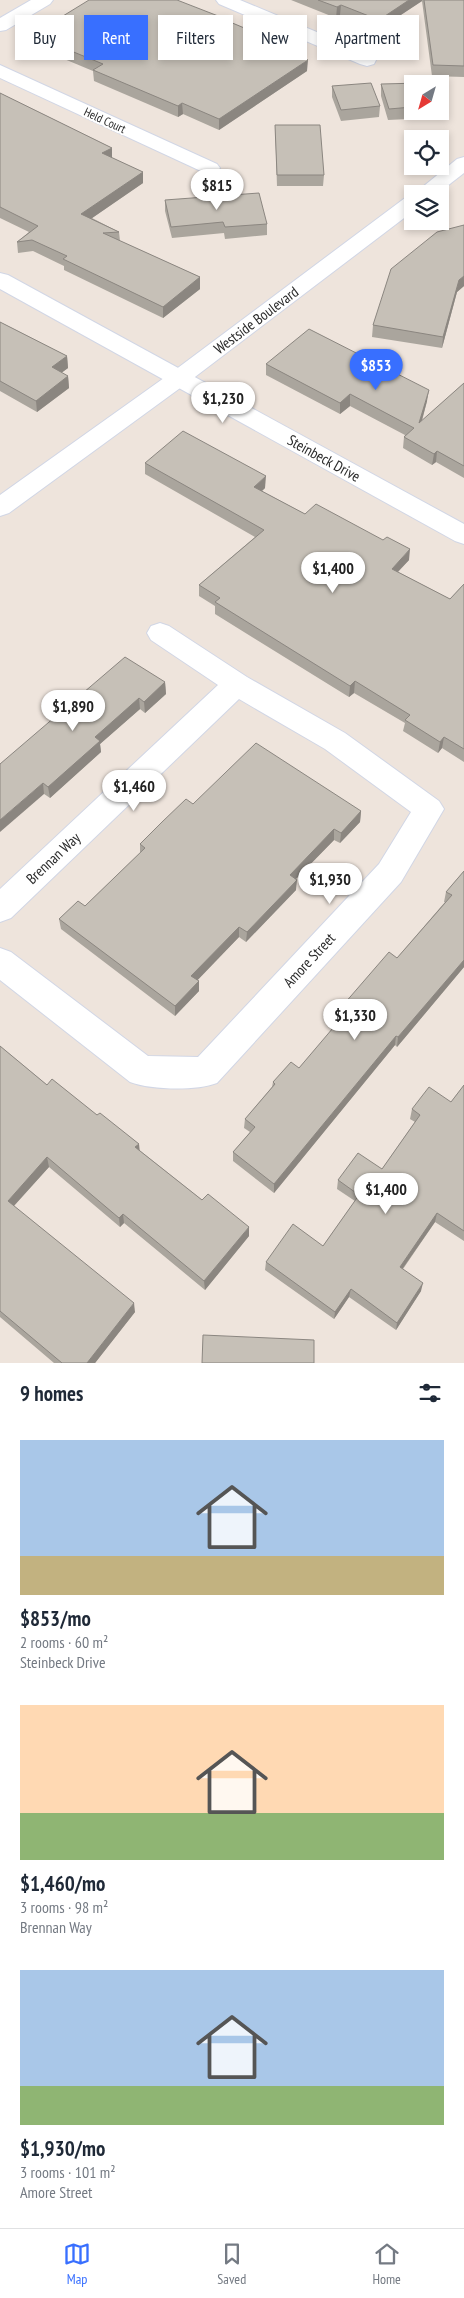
<!DOCTYPE html>
<html lang="en">
<head>
<meta charset="utf-8">
<style>
  body { margin:0; font-family:"PT Sans Narrow",sans-serif; background:#f6f6f7; color:#1f2937; height:100vh; display:flex; flex-direction:column; font-size:19px; white-space:nowrap }
  * { box-sizing:border-box; margin:0 }
  p { font-size:16px; color:#747a83 }
  .icon { flex:none; width:28px; height:28px; fill:none; stroke:currentColor; stroke-width:2; stroke-linecap:round; stroke-linejoin:round }
  .map { position:relative; height:1363px; overflow:hidden }
  .drawer { display:flex; flex-direction:column; background:#fff; flex:1 }
  .drawer>* { flex:none }
  .hud { position:absolute; left:15px; top:15px; width:435px; height:45px; display:flex; gap:10px }
  .needle { width:32px; rotate:217deg }
  .fabs { position:absolute; left:404px; top:75px; display:grid; gap:10px }
  .fabs a { display:grid; place-items:center; width:45px; height:45px; border-radius:0px; background:#fff; box-shadow:0 2px 8px #0003; font-size:25px }
  .price { position:absolute; translate:-50% -42px; padding:0 11px; border-radius:18px; background:#fff; color:#222; font-size:16px; line-height:32px; filter:drop-shadow(0 1px 2px #0008) }
  .price::after { content:''; position:absolute; left:50%; top:30px; width:15px; height:11px; margin-left:-8px; background:inherit; clip-path:polygon(0 0,100% 0,50% 100%) }
  .price.active { background:#386fff; color:#fff }
  ul { padding:0; list-style:none }
  li { display:grid; align-content:center; gap:10px; height:265px; padding:0 20px }
  li span { display:grid; place-items:center; height:155px; border-radius:0px; color:#555 }
  li>.icon { margin-inline-start:auto }
  span .icon { width:90px; height:90px; fill:#fffc; stroke-width:1 }
  li b { font-size:21px }
  h2 { display:flex; justify-content:space-between; align-items:center; height:60px; padding:0 20px; font-size:21px }
  .tag { padding:0 18px; border-radius:0px; background:#fff; box-shadow:0 2px 8px #0003; font-size:18px; line-height:45px }
  .tag.active { background:#386fff; color:#fff }
  .menu { display:flex; justify-content:space-around; align-items:center; height:70px; border-top:1px solid #e0e1e3; background:#fff; font-size:14px; color:#747a83 }
  .menu a { display:grid; justify-items:center; gap:2px }
  .menu .active { color:#386fff }
  .map>svg:first-child { display:block }
  .lines { fill:none; stroke-linecap:round; stroke-linejoin:round }
  .street-casing { stroke:#d1d6e5; stroke-width:2 }
  .secondary-casing { stroke:#d1d6e5; stroke-width:2 }
  .street { fill:#fff; fill-rule:evenodd }
  .secondary { fill:#fff; fill-rule:evenodd }
  .wall { fill:#aaa59d }
  .shaded-wall { fill:#8b8680 }
  .building { fill:#c6c0b7; stroke:#8b8680 }
  .labels { text-anchor:middle; dominant-baseline:central; stroke-width:4; stroke-linejoin:round; paint-order:stroke }
  .far-street-label { font-size:12px; fill:#2b2b2b; stroke:#fff }
  .street-label { font-size:15px; fill:#2b2b2b; stroke:#fff }
</style>
</head>
<body>
<div class="map">
<svg width="464" height="1363" viewBox="0 0 464 1363">
  <rect width="100%" height="100%" fill="#eee4dc"/>
  <g class="lines">
    <defs>
      <g id="street">
        <path d="M31,0H53L50,4L6,30L0,31V18Z"/>
        <path d="M216,0H240L374,56L376,60L374,64L367,66L360,64L219,4Z"/>
        <path d="M0,65L217,164L220,168L217,172L210,174L203,172L0,78Z"/>
        <path d="M0,273L8,275L464,524V544L455,541L0,289Z"/>
        <path d="M160,623L169,626L247,677L345,733L439,801L444,809L401,882L217,1083C196,1091 151,1090 130,1082L0,980V948L11,952L148,1056L198,1057L379,864L411,812L325,749L239,699L11,918L0,922V889L218,685L151,640L147,633L151,626Z"/>
      </g>
      <g id="secondary">
        <path d="M464,157V173L437,194H414L457,159Z"/>
        <path d="M412,196V212L187,383L9,513L0,516V495L171,373L405,198Z"/>
      </g>
    </defs>
    <use href="#street" class="street-casing"/>
    <use href="#secondary" class="secondary-casing"/>
    <use href="#street" class="street"/>
    <use href="#secondary" class="secondary"/>
  </g>
  <g class="wall">
    <path d="M291,0H464V77L432,76L422,1L378,30L340,15L336,18Z"/>
    <path d="M231,23L280,43V48L307,71L219,130L183,114L178,117L94,81L93,71L33,46L32,35Z"/>
    <path d="M381,84H412V111H429L428,118L388,120L381,96Z"/>
    <path d="M332,86L380,106L379,117L341,121L332,97Z"/>
    <path d="M0,93L112,148V158L143,172V183L92,218L119,232L120,241L200,277V289L163,318L64,270V266L33,251L18,253L17,242L29,232L0,218Z"/>
    <path d="M275,125L324,175L323,186H277Z"/>
    <path d="M165,200L267,224V235L225,239L224,233L172,238L165,211Z"/>
    <path d="M464,225V286L457,292L442,348L372,337L373,325Z"/>
    <path d="M0,322L67,356L68,368L61,373L68,376L69,388L37,412L0,391Z"/>
    <path d="M266,364L427,401L422,421L464,383V478L436,462L432,465L403,448L404,437L405,435L350,406L340,414L266,375Z"/>
    <path d="M145,463L265,488L262,491L305,514L409,560L398,572L450,599L464,584V762L442,748L438,753L403,731L405,723L354,693L349,697L215,614V606L199,596V585L255,537L145,474Z"/>
    <path d="M165,682L166,694L145,713L140,709L100,744L101,752L50,798L0,764Z"/>
    <path d="M193,804L361,811L360,822L340,843L334,840L296,879V890L246,942L239,937L197,980L199,991L175,1016L61,929L59,919L85,906L140,853V844Z"/>
    <path d="M464,871V967L397,1047L395,1045L274,1193L233,1161V1152L250,1132L244,1128L245,1119L272,1087L273,1082L299,1068L345,1015L343,1013L344,1004L397,958L445,902H444L446,892Z"/>
    <path d="M0,1046L47,1085L97,1115L139,1144V1150L202,1200L249,1236L205,1290L124,1223L120,1227L49,1167L14,1206L135,1312L95,1363H54L0,1317Z"/>
    <path d="M464,1085V1241L435,1222L403,1269L421,1291L396,1330L349,1297L334,1319L265,1270L266,1262L323,1246L355,1201L337,1189L338,1180L382,1169L415,1122L410,1119L412,1109L451,1102Z"/>
  </g>
  <g class="shaded-wall">
    <path d="M409,0H422V1L378,30L379,20Z"/>
    <path d="M341,5L340,15L336,18L337,7Z"/>
    <path d="M308,60L307,71L219,130V119Z"/>
    <path d="M182,103L183,114L178,117V106Z"/>
    <path d="M112,148V159L102,153Z"/>
    <path d="M143,172V183L82,225L81,214Z"/>
    <path d="M464,276V286L457,292L442,348L443,337L459,280Z"/>
    <path d="M200,277V289L163,318V307Z"/>
    <path d="M67,356L68,368L53,379L52,367Z"/>
    <path d="M68,376L69,388L37,412L36,401Z"/>
    <path d="M429,390L427,401L418,434L419,423Z"/>
    <path d="M350,394V406L340,414V403Z"/>
    <path d="M437,451L436,462L432,465L434,454Z"/>
    <path d="M266,476L265,488L254,498V487Z"/>
    <path d="M410,549L409,560L390,580L392,569Z"/>
    <path d="M355,681L354,693L349,697L350,686Z"/>
    <path d="M165,682L166,694L145,713L144,702Z"/>
    <path d="M139,698L140,709L100,744L101,752L50,798L48,787L95,737Z"/>
    <path d="M444,737L442,748L438,753L440,742Z"/>
    <path d="M43,783L44,794L0,832V820Z"/>
    <path d="M361,811L360,822L340,843L341,833Z"/>
    <path d="M334,829V840L290,885V875Z"/>
    <path d="M297,880L296,890L246,942L247,932Z"/>
    <path d="M239,927V937L192,986L191,976Z"/>
    <path d="M464,960V967L397,1047L398,1037Z"/>
    <path d="M199,981V991L175,1016V1006Z"/>
    <path d="M396,1036L395,1045L274,1193V1184Z"/>
    <path d="M139,1144L140,1153L135,1147Z"/>
    <path d="M47,1157L49,1167L10,1210L8,1201Z"/>
    <path d="M437,1213L435,1222L398,1275L400,1267Z"/>
    <path d="M123,1214L124,1223L120,1227L119,1218Z"/>
    <path d="M249,1227V1236L205,1290L204,1281Z"/>
    <path d="M423,1283L421,1291L396,1330L397,1323Z"/>
    <path d="M351,1289L349,1297L334,1319L335,1312Z"/>
    <path d="M134,1303L135,1312L95,1363H87Z"/>
  </g>
  <g class="building">
    <path d="M89,0H177L231,21L230,22L280,43L276,46L308,60L219,119L182,103L178,106L93,70L103,64L32,35Z"/>
    <path d="M318,0H409L379,20L341,5L337,7Z"/>
    <path d="M424,0H464V66L433,65Z"/>
    <path d="M371,83L380,106L341,110L332,86Z"/>
    <path d="M421,83V84H412V107L389,109L381,84Z"/>
    <path d="M0,93L112,148L102,153L143,172L81,214L119,232L103,233L200,277L163,307L63,259L67,256L32,240L17,242L38,226L0,207Z"/>
    <path d="M275,125H320L324,175H277Z"/>
    <path d="M259,193L267,224L225,227L223,222L171,227L165,200Z"/>
    <path d="M464,225V276L459,280L443,337L373,325L391,269L437,232Z"/>
    <path d="M0,322L67,356L52,367L68,376L36,401L0,381Z"/>
    <path d="M309,329L429,390L419,423L464,383V466L437,451L434,454L404,437L414,428L350,394L340,403L266,364Z"/>
    <path d="M183,431L266,476L254,487L305,514L316,504L383,540L387,537L410,549L392,569L450,599L464,584V749L444,737L440,742L405,720L410,715L355,681L350,686L215,602L220,598L199,585L264,530L145,463Z"/>
    <path d="M125,657L165,682L144,702L139,698L95,737L100,741L48,787L43,783L0,820V764Z"/>
    <path d="M256,743L361,811L341,833L334,829L290,875L297,880L247,932L239,927L191,976L199,981L175,1006L59,919L78,901L85,906L145,848L140,844L162,822L186,799L193,804Z"/>
    <path d="M464,871V960L398,1037L396,1036L274,1184L233,1152L255,1127L245,1119L275,1084L273,1082L291,1062L299,1068L350,1008L344,1004L389,952L397,958L452,895L446,892Z"/>
    <path d="M0,1046L47,1085L52,1079L97,1115L100,1113L139,1144L135,1147L202,1200L208,1194L249,1227L204,1281L123,1214L119,1218L47,1157L8,1201L134,1303L87,1363H62L0,1311Z"/>
    <path d="M464,1085V1231L437,1213L400,1267L423,1283L397,1323L351,1289L335,1312L266,1262L293,1224L323,1246L359,1195L338,1180L358,1153L382,1169L420,1115L412,1109L429,1087L451,1102Z"/>
    <path d="M203,1335L314,1340V1363H202Z"/>
  </g>
  <g class="labels">
    <g class="far-street-label">
      <text transform="translate(105 120) rotate(25)">Held Court</text>
    </g>
    <g class="street-label">
      <text transform="translate(256 320) rotate(-37)">Westside Boulevard</text>
      <text transform="translate(324 458) rotate(29)">Steinbeck Drive</text>
      <text transform="translate(53 858) rotate(-43)">Brennan Way</text>
      <text transform="translate(309 960) rotate(-47)">Amore Street</text>
    </g>
  </g>
</svg>
<div class="fabs">
<a><svg class="needle" viewBox="-14 -14 28 28"><path d="M0-13l5 13h-10z" fill="#e53935"/><path d="M0 13l5-13h-10z" fill="#747a83"/></svg></a>
<a><svg class="icon" aria-label="locate" viewBox="0 0 24 24"><circle cx="12" cy="12" r="6"/><path d="M12 2v4M12 18v4M2 12h4M18 12h4"/></svg></a>
<a><svg class="icon" aria-label="layers" viewBox="0 0 24 24"><path d="M12 4l9 5-9 5-9-5zM3 14l9 5 9-5"/></svg></a>
</div>
<b class="price" style="left:217px;top:211px">$815</b>
<b class="price active" style="left:376px;top:391px">$853</b>
<b class="price" style="left:223px;top:424px">$1,230</b>
<b class="price" style="left:333px;top:594px">$1,400</b>
<b class="price" style="left:73px;top:732px">$1,890</b>
<b class="price" style="left:134px;top:812px">$1,460</b>
<b class="price" style="left:330px;top:905px">$1,930</b>
<b class="price" style="left:355px;top:1041px">$1,330</b>
<b class="price" style="left:386px;top:1215px">$1,400</b>
<div class="hud">
<a class="tag">Buy</a>
<a class="tag active">Rent</a>
<a class="tag">Filters</a>
<a class="tag">New</a>
<a class="tag">Apartment</a>
</div>
</div>
<section class="drawer">
<h2>9 homes<svg class="icon" aria-label="filters" viewBox="0 0 24 24"><path d="M4 7h16M4 17h16"/><circle cx="9" cy="7" r="2"/><circle cx="15" cy="17" r="2"/></svg></h2>
<ul>
<li><span style="background:linear-gradient(#a9c7e8 75%,#c2b280 0)"><svg class="icon" aria-label="home" viewBox="0 0 24 24"><path d="M3 11l9-7 9 7M6 9v11h12V9"/></svg></span><div><b>$853/mo</b><p>2 rooms · 60 m²</p><p>Steinbeck Drive</p></div></li>
<li><span style="background:linear-gradient(#ffd9b3 70%,#8fb573 0)"><svg class="icon" aria-label="home" viewBox="0 0 24 24"><path d="M3 11l9-7 9 7M6 9v11h12V9"/></svg></span><div><b>$1,460/mo</b><p>3 rooms · 98 m²</p><p>Brennan Way</p></div></li>
<li><span style="background:linear-gradient(#a9c7e8 75%,#8fb573 0)"><svg class="icon" aria-label="home" viewBox="0 0 24 24"><path d="M3 11l9-7 9 7M6 9v11h12V9"/></svg></span><div><b>$1,930/mo</b><p>3 rooms · 101 m²</p><p>Amore Street</p></div></li>
</ul>
</section>
<nav class="menu">
<a class="active"><svg class="icon" aria-label="map" viewBox="0 0 24 24"><path d="M3 6l6-2 6 2 6-2v14l-6 2-6-2-6 2zM9 4v14M15 6v14"/></svg>Map</a>
<a><svg class="icon" aria-label="saved" viewBox="0 0 24 24"><path d="M7 4h10v16l-5-4-5 4z"/></svg>Saved</a>
<a><svg class="icon" aria-label="home" viewBox="0 0 24 24"><path d="M3 11l9-7 9 7M6 9v11h12V9"/></svg>Home</a>
</nav>
</body>
</html>
